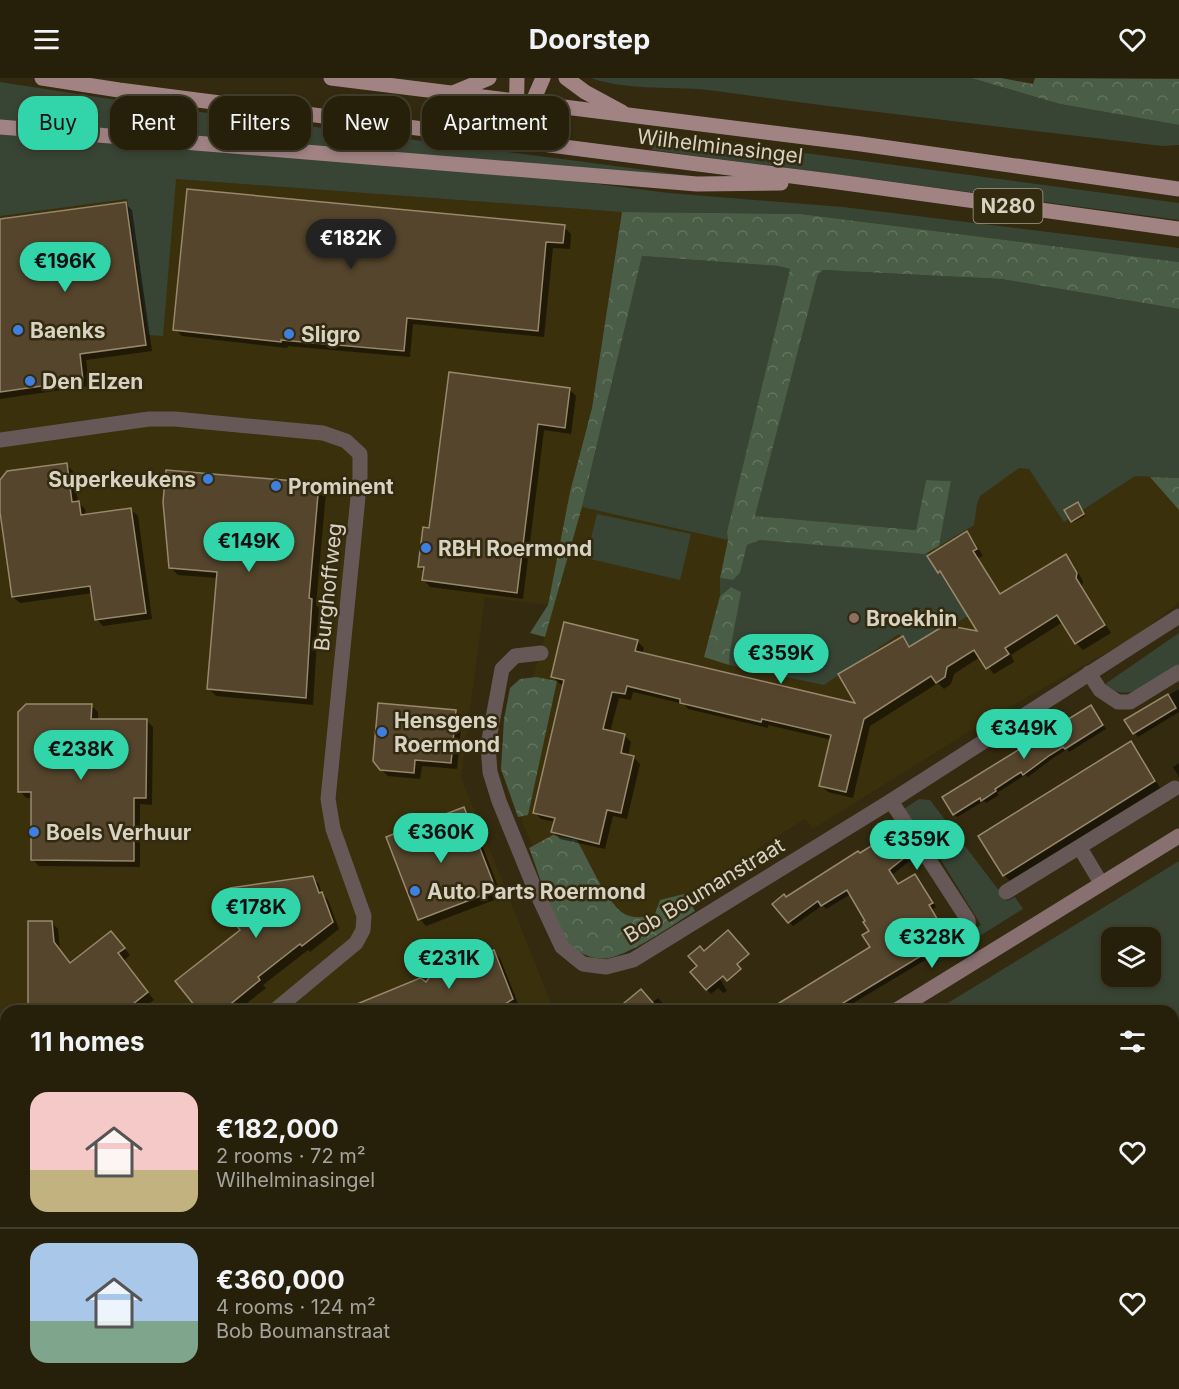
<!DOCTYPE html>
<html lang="en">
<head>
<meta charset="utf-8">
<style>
  body { margin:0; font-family:Inter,sans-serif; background:#322d19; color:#f1f3f6; height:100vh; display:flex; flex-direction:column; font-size:22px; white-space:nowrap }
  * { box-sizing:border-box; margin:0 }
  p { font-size:20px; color:#a4a39d }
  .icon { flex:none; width:33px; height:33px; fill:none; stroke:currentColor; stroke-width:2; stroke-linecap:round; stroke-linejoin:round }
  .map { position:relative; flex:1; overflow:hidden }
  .details { position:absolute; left:0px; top:927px; width:1179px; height:384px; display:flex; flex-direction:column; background:#26200b; border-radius:18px 18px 0 0; box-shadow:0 3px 9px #0003,0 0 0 2px #423e2c }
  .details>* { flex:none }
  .hud { position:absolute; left:18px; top:18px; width:600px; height:54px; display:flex; gap:12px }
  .controls { position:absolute; left:1101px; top:849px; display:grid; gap:12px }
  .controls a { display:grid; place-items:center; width:60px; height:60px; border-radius:12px; background:#26200b; box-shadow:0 3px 9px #0003,0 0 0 2px #423e2c; font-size:30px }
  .price { position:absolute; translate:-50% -51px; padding:0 14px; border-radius:21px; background:#32d4a9; color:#111; font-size:20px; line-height:39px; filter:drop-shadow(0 2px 3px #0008) }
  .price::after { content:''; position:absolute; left:50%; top:36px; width:18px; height:14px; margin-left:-9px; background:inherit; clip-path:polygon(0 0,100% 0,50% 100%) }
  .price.active { background:#222; color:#fff }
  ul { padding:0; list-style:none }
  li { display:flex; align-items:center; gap:18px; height:150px; padding:0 30px }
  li+li { border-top:2px solid #423e2c }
  li span { display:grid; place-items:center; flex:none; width:168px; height:120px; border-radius:18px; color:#555 }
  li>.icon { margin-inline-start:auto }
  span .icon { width:72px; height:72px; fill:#fffc; stroke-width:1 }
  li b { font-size:26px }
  h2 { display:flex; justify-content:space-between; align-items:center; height:72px; padding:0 30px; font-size:26px }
  .pill { padding:0 21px; border-radius:18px; background:#26200b; box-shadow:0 3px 9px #0003,0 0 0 2px #423e2c; font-size:21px; line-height:54px }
  .pill.active { background:#32d4a9; color:#111 }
  header { display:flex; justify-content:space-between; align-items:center; height:78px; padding:0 30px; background:#26200b; font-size:27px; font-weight:700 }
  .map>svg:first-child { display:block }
  .built { fill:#3b300c }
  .grass { fill:#384535; fill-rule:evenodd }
  .forest { fill:url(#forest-crowns) }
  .shadow { fill:#0007 }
  .building { fill:#54452c; stroke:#98886c; stroke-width:1.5 }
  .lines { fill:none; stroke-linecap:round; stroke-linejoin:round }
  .street { stroke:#675858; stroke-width:15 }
  .secondary { stroke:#887071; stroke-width:15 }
  .primary { stroke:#a18384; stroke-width:15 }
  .rail { stroke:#c2bdab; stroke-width:4.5 }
  .shop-dot { fill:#3f7fe0; stroke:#332a0f; stroke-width:2 }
  .education-dot { fill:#8d6e63; stroke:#332a0f; stroke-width:2 }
  .labels { text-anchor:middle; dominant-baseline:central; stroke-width:5; stroke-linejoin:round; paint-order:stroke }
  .shield { fill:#332a0f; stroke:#a6a08c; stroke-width:1.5 }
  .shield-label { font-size:20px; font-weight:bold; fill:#d7d2c2 }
  .street-label { font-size:21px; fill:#d7d2c2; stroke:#332a0f }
  .poi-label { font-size:21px; font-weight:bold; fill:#d7d2c2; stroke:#332a0f; text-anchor:start }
</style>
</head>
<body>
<header><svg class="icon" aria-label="menu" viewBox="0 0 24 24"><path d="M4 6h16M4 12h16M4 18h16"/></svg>Doorstep<svg class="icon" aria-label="heart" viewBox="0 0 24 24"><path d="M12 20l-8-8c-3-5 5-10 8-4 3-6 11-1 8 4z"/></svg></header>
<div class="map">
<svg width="1179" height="1311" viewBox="0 0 1179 1311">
  <defs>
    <pattern id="forest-crowns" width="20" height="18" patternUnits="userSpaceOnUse" patternTransform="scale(1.5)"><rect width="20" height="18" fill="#4a5d46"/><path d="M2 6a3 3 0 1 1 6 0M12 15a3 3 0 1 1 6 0" fill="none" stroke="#63735f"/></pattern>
  </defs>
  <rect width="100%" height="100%" fill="#332a0f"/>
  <g class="built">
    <path d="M175,101L622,134L592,330L570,414L548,527L485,519L461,699L554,933H6V1305H184L175,1308L174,1311H0V138L127,121Z"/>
    <path d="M642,178L1179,231V524L1138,557L999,635L813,751L805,741L757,771L754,779L687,818L683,833L621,870L536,771L529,761L505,696L582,429Z"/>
  </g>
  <g class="grass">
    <path d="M591,0H971L1060,26L1179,47V67L1162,68C1013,50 865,34 716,13C674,7 632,14 591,0Z"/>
    <path d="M0,4L162,29L692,98V101L0,43Z"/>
    <path d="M0,54L526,97L669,115L843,129L1179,170V184L801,136L622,134L176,101L163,258L148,257L127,121L0,138Z"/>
    <path d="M655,55L1179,125V142L652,72Z"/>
    <path d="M642,178L778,188L790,191L727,454L728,462L582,429Z"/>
    <path d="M823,192L1001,201L1179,231V400L1135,398L1064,444L1029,391L1019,390L980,418L977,426L974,447L939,468L951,403L926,402L916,452L755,438L818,196Z"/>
    <path d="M597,436L691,456L680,502L586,480Z"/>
    <path d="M760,462L927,475L968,538L909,573L899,556L824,607L729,587L731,509L720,518V500L733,502L740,495L747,467Z"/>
    <path d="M1179,555V587C1157,600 1128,629 1105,606Z"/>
    <path d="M919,721L930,722L1007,823L1015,819L1023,831L978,859L973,852L981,847L918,745L909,743L902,732Z"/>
    <path d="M1179,783V1091L1173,1095V933H935ZM1112,860H1150V898H1112Z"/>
    <path d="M326,1305H452L457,1311H316Z"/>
    <path d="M763,1305H826L815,1311H752Z"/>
  </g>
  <g class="forest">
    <path d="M971,0H1001L1033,6L1035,0L1179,1V47L1060,26Z"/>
    <path d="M622,134L801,136L1179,184V231L1001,201L823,192L818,196L755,438L916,452L926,402L951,403L939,468L925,476L760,462L747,467L740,495L733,502L720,500L728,462L727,454L790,191L778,188L642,178L582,429L545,559L530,555L548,527L570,414L592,330Z"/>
    <path d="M1150,399L1179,400V432Z"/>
    <path d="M731,509L741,514L730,573L729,587L704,579L720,518Z"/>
    <path d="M536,599L557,603L528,737L518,739L501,691L504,641L510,610L520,601Z"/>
    <path d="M553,757L577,762C587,780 607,825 623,835C632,841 645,840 655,836L660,822L684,816L695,833C672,847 635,874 609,880C595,883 577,875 568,865C554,849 538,792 529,770Z"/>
    <path d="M1031,1305H1087L1095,1311H1065L1060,1308L1058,1311H1028Z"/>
  </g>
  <g class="shadow">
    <path d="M125,125L132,132L152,273L86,282L89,308L0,321V143Z"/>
    <path d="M564,149L571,156L570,171L553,170L544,259L413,246L410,279L288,268L287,270L182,258L175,251Z"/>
    <path d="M569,311L576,318L571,356L544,352L523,521L430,509L424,502L425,494L419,488L430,451Z"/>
    <path d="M66,387L73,393L78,424L85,431L86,438L131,432L138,438L152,541L103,548L97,541L93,515L20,525L13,519L0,423V405Z"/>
    <path d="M318,407L326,414L316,527L319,530L313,627L216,618L208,610L218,500L178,497L170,489Z"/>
    <path d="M1079,428L1085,438L1074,444L1072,443Z"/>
    <path d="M966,455L973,462L983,478L978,480L1001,517L1065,477L1072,484L1083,503L1082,508L1111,555L1083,572L1076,565L1063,544L1011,577L1014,584L994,596L980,579L954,596L951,606L944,611L938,605L870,648L853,720L828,714L821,707L832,662L768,647V650L688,631L684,626L633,614L631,622L619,620L610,654L624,657L631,664L628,678L633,679L640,686L627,741L613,738L605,771L560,761L553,754L555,744L541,741L534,734L564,607L560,606L553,599L637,563L644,570L642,576L858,628L903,560L911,570L980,555L947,501L939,494Z"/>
    <path d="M1179,611V634L1138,659L1126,642Z"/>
    <path d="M91,627L98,634V642H146L153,649L152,727L140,726V789L39,788L33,782V720H26L20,713Z"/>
    <path d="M1094,632L1106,651L1069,674L1067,671L1053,680L1028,699L1025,697L997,715L999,717L986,725L984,723L957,739L954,736Z"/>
    <path d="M455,633L462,640L457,691L422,688L420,701L388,698L381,691Z"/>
    <path d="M1131,665L1137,671L1160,710L1010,803L1004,797Z"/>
    <path d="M1179,685V699L1173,689Z"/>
    <path d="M464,731L471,738L502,819L426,848L420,841Z"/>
    <path d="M898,759L912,781L892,797L899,807L915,798L919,801L936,829L932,832L952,866L840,933H772L872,870L871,854L867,843L851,816L826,831L823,827L793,848L774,826L860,777Z"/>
    <path d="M312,800L319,806L322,816L328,822L339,851L310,874L308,872L263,907L266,910L237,933H201Z"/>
    <path d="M51,844L58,851L60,873L70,886L118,862L130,877L124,883L154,922L139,933H29Z"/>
    <path d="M493,874L500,880L519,928L511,933H367L427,906Z"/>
    <path d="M704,874L727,913L723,915L718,910L711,916L692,894L699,888Z"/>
    <path d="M658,920L670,933H632L652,925Z"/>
    <path d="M0,1040L6,1042V1078H4L0,1095Z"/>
    <path d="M0,1188L6,1198V1239L0,1237Z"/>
    <path d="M0,1292L6,1293V1305H158L157,1311H0Z"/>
    <path d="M483,1305H509L512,1311H487Z"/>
    <path d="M1125,1305H1136L1133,1309Z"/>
  </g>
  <g class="building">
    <path d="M187,111L565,147L563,165L546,164L538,253L407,240L404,273L281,262V264L173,252Z"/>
    <path d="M126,124L146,267L80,276L83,302L0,314V141Z"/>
    <path d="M449,294L570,310L565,350L538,346L517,515L422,502L424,489H418L423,449L429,450Z"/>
    <path d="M67,385L72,424L79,423L81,437L131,430L146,535L95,542L90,508L12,519L0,434V402L7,393Z"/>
    <path d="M166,392L319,405L309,520L312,521L306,620L207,611L217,494L169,490L163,424Z"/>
    <path d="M1078,424L1084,436L1071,444L1064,432Z"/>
    <path d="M967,453L977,471L973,473L1000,516L1066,476L1077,495L1076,500L1105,547L1075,566L1057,537L1005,570L1009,576L986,591L974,572L947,589L945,599L936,605L931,598L864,641L846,714L819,708L831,657L762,641L761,644L680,625V621L627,608L625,616L612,614L603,651L625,656L621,675L634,678L621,735L607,732L599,766L551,754L555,740L533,735L564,602L551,599L564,544L638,562L635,573L855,625L838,596L903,558L909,569L945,547L977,553L940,493L938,495L927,478Z"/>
    <path d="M1168,616L1176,630L1133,656L1124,642Z"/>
    <path d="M378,625L456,632L451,685L415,682L414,695L380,692L373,683Z"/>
    <path d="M26,626H92L91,641H147L146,720H134V783L31,782V714H18V634Z"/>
    <path d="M1091,627L1103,647L1065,671L1063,669L1050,677L1023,697L1021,694L995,711L996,713L981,723L980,720L953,737L942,719Z"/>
    <path d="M1131,663L1155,703L1003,798L978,758Z"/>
    <path d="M464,729L496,812L418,842L386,759Z"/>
    <path d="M895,753L909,776L889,792L898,806L915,796L933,825L929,827L949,861L830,933H766L870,869L862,857L869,853L863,844L865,843L847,812L821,828L818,823L788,845L772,826L784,816L786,819L858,773L860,775Z"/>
    <path d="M313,798L319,815L322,814L333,844L302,868L300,866L258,899L260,902L222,933H199L175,903L240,852L216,821L230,810Z"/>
    <path d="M28,843H52L54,864L70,885L111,853L125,870L118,875L148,914L124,933H28Z"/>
    <path d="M728,852L749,876L737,886L741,891L727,903L723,898L706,912L690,894L697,888L688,878L700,868L704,873Z"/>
    <path d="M494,872L513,921L494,933H340L420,900L426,904L432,896Z"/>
    <path d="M641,911L660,933H630L624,925Z"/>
  </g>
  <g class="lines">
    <g class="street">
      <path d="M0,362L149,341H175L323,355L346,363L360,376V399L328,721L333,751L364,838L363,852L356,865L274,933"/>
      <path d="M541,575L515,578L502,591L488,667L490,694L499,723L534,809L562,869L583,886L606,889L633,882L891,723L1179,538"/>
      <path d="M1089,595L1100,612L1118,624H1130L1179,594"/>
      <path d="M891,723L968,842L969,853"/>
      <path d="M1080,770L1101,805"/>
      <path d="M1006,814L1175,710"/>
      <path d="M0,998L6,1001"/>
      <path d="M198,1305L202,1311"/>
    </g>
    <g class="secondary">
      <path d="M895,933L1179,758"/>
      <path d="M280,1311L290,1305"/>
    </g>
    <g class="primary">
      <path d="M42,0L119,12L838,104L1179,151"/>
      <path d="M331,0L861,66L1179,111"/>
      <path d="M566,0L585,14L622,34"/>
      <path d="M453,15L489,0"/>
      <path d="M0,49L697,106L781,105"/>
      <path d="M516,58L517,0"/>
      <path d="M515,64L543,0"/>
    </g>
    <g class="rail">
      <path d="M1173,1116L1179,1112"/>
      <path d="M853,1311L863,1305"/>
    </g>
  </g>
  <g class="shop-dot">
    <circle cx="18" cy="252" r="6"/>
    <circle cx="289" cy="256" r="6"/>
    <circle cx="30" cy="303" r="6"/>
    <circle cx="208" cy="401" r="6"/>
    <circle cx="276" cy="408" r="6"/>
    <circle cx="426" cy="470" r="6"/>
    <circle cx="382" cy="654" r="6"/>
    <circle cx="34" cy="754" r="6"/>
    <circle cx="415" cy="813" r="6"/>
  </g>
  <circle class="education-dot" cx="854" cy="540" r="6"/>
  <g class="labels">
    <rect class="shield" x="973.5" y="111" width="69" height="34" rx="4.5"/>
    <g class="shield-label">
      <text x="1008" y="128">N280</text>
    </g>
    <g class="street-label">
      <text transform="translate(720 68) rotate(7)">Wilhelminasingel</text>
      <text transform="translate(328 509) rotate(-84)">Burghoffweg</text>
      <text transform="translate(704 812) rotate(-31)">Bob Boumanstraat</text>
    </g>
    <g class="poi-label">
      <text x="30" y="252">Baenks</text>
      <text x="301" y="256">Sligro</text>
      <text x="42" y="303">Den Elzen</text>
      <text x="196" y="401" text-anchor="end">Superkeukens</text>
      <text x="288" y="408">Prominent</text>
      <text x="438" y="470">RBH Roermond</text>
      <text x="866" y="540">Broekhin</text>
      <text x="394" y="642">Hensgens<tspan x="394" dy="24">Roermond</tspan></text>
      <text x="46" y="754">Boels Verhuur</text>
      <text x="427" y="813">Auto Parts Roermond</text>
    </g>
  </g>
</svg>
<div class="controls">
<a><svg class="icon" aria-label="layers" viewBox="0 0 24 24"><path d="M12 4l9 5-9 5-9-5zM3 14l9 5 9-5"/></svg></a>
</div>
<b class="price active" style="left:351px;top:192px">€182K</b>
<b class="price" style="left:65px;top:215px">€196K</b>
<b class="price" style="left:249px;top:495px">€149K</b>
<b class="price" style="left:781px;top:607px">€359K</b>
<b class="price" style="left:1024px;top:682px">€349K</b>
<b class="price" style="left:81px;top:703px">€238K</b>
<b class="price" style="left:441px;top:786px">€360K</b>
<b class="price" style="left:917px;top:793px">€359K</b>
<b class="price" style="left:256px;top:861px">€178K</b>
<b class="price" style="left:932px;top:891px">€328K</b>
<b class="price" style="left:449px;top:912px">€231K</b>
<div class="hud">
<a class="pill active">Buy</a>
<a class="pill">Rent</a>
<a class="pill">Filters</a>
<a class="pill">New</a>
<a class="pill">Apartment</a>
</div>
<section class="details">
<h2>11 homes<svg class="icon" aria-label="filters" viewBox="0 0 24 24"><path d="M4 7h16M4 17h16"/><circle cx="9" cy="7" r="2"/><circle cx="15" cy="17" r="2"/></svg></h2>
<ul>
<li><span style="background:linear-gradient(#f6c9c9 65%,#c2b280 0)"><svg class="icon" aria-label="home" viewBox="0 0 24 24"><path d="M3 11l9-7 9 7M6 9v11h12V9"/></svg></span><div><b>€182,000</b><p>2 rooms · 72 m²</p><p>Wilhelminasingel</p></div><svg class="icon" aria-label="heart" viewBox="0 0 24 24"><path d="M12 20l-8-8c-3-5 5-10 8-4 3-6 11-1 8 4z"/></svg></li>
<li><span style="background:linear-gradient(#a9c7e8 65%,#7fa58c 0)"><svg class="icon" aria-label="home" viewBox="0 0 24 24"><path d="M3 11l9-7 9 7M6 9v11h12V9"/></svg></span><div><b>€360,000</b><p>4 rooms · 124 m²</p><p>Bob Boumanstraat</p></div><svg class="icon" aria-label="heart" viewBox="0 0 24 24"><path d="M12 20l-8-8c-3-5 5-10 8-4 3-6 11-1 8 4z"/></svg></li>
</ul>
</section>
</div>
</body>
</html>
